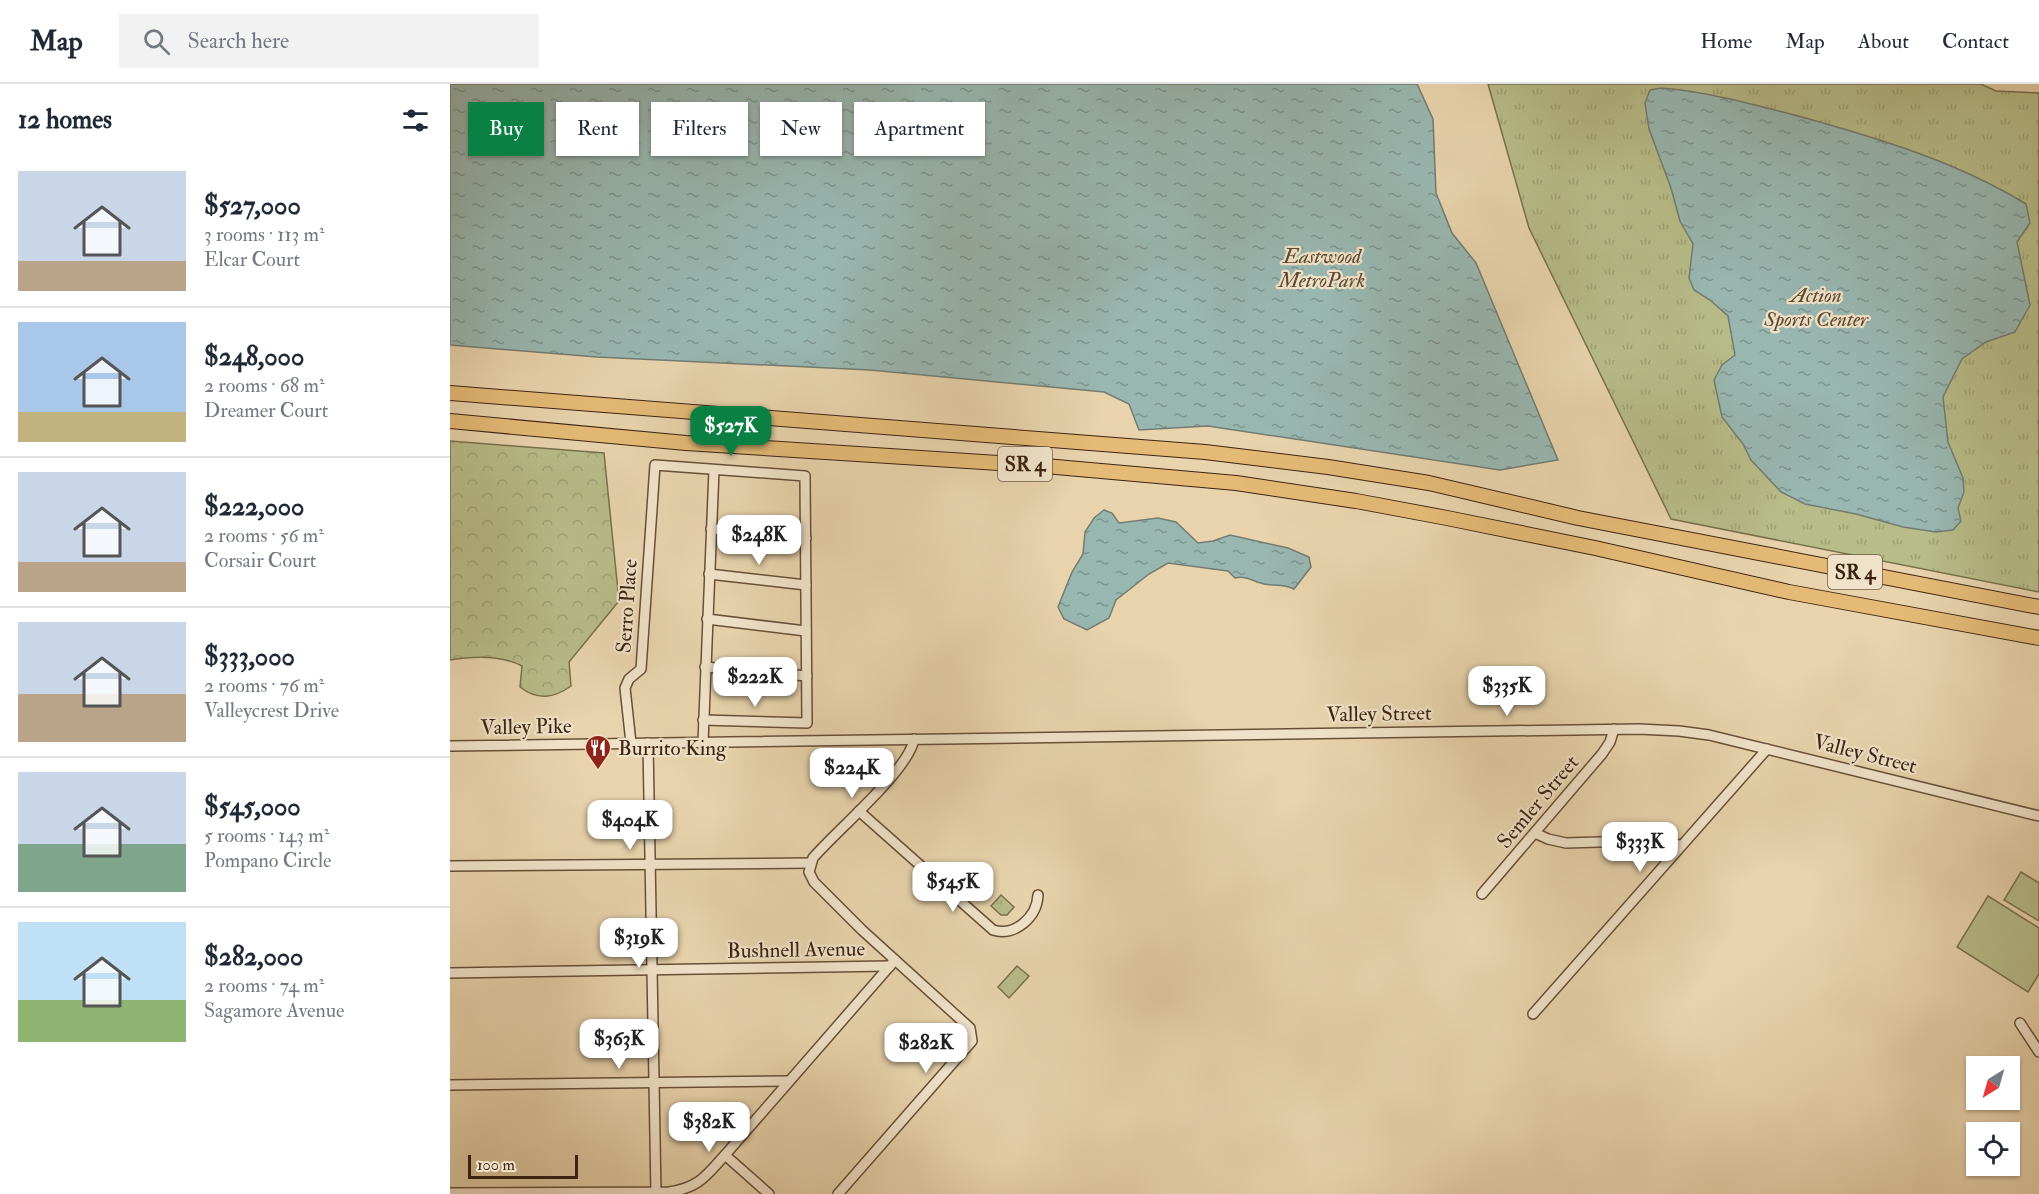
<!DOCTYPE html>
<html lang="en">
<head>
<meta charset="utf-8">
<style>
  body { margin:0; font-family:"IM FELL Double Pica",serif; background:#f2f2f3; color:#1f2937; height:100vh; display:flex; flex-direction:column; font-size:22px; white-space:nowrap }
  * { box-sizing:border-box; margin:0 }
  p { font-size:20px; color:#747a83 }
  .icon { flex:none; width:33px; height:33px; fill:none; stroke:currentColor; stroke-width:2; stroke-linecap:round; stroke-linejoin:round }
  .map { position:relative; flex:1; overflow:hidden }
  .panel { display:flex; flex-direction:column; background:#fff; width:450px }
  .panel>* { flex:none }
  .top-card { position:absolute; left:18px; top:18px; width:570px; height:54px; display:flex; gap:12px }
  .needle { width:39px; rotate:217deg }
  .buttons { position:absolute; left:1516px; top:972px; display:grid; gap:12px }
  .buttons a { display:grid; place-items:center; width:54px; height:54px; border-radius:0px; background:#fff; box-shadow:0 2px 4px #0004; font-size:30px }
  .scale { position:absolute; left:18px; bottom:15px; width:110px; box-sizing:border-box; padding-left:6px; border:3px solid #3d2312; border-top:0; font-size:16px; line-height:21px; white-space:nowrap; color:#3d2312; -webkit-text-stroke:4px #f0e2c9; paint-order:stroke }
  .price { position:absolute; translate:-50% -51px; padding:0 14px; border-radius:12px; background:#fff; color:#222; font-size:20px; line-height:39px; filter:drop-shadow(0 2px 3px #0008) }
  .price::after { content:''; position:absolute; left:50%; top:36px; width:18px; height:14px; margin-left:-9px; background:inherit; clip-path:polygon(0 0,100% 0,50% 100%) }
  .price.selected { background:#0b8043; color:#fff }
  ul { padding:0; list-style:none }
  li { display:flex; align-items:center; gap:18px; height:150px; padding:0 18px }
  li+li { border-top:2px solid #e0e1e3 }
  li span { display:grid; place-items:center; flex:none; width:168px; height:120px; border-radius:0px; color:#555 }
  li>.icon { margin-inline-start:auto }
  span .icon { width:72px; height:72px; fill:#fffc; stroke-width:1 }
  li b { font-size:26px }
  h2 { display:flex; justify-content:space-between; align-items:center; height:72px; padding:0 18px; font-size:26px }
  .pill { padding:0 21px; border-radius:0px; background:#fff; box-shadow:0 2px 4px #0004; font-size:21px; line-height:54px }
  .pill.selected { background:#0b8043; color:#fff }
  header { display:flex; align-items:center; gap:36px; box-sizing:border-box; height:84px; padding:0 30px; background:#fff; border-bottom:2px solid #e0e1e3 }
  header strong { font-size:28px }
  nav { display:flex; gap:33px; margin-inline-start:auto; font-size:21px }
  .search { width:420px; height:54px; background:#f2f2f3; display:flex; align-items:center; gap:15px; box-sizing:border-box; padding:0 21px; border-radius:0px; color:#747a83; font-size:22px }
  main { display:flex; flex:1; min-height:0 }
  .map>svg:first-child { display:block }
  .grass { fill:url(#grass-tufts); stroke:#7a704d; stroke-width:1.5 }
  .forest { fill:url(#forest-crowns); stroke:#7a704d; stroke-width:1.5 }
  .pitch { fill:#b7bc88; stroke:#7a704d; stroke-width:1.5 }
  .water { fill:url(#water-ripples); stroke:#747c71; stroke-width:1.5 }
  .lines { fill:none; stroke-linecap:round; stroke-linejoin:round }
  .minor-casing { stroke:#684f38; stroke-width:12 }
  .highway-casing { stroke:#3d2312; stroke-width:16 }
  .minor { stroke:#f0e2c9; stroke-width:9 }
  .highway { stroke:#e4ba76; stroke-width:14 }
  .labels { text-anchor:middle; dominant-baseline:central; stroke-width:4.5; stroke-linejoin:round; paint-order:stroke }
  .shield { fill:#f0e2c9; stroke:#735c49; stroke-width:1.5 }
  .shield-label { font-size:20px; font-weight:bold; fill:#3d2312 }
  .park-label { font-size:21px; font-style:italic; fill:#5c4930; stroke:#f0e2c9 }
  .street-label { font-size:21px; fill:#3d2312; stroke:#f0e2c9 }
  .poi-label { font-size:21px; fill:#3d2312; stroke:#f0e2c9; text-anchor:start }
</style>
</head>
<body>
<header>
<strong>Map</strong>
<div class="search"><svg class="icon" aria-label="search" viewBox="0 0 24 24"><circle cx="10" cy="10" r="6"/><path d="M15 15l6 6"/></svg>Search here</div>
<nav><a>Home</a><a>Map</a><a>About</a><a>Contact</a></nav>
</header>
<main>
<section class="panel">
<h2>12 homes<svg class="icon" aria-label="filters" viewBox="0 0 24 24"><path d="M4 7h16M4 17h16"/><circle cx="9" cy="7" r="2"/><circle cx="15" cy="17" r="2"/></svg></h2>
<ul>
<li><span style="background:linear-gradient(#c9d6e8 75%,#b9a48a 0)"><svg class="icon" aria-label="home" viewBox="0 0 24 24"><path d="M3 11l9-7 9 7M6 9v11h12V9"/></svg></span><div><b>$527,000</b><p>3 rooms · 113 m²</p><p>Elcar Court</p></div></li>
<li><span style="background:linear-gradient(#a9c7e8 75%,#c2b280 0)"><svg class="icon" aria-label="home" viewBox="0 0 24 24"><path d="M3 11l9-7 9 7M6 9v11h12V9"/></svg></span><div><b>$248,000</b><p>2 rooms · 68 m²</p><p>Dreamer Court</p></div></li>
<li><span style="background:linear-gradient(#c9d6e8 75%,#b9a48a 0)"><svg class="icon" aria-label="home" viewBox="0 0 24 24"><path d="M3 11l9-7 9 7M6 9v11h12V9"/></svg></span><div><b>$222,000</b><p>2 rooms · 56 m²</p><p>Corsair Court</p></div></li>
<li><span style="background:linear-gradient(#c9d6e8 60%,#b9a48a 0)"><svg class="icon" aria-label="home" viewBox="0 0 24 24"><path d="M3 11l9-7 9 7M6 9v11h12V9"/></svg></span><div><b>$333,000</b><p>2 rooms · 76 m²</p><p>Valleycrest Drive</p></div></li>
<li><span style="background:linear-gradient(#c9d6e8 60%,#7fa58c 0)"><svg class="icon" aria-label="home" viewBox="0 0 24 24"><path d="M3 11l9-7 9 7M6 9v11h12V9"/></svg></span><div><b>$545,000</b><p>5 rooms · 143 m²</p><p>Pompano Circle</p></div></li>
<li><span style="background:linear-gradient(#bfe0f5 65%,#8fb573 0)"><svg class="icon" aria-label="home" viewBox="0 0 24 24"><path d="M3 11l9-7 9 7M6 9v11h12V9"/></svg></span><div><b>$282,000</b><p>2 rooms · 74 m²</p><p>Sagamore Avenue</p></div></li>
</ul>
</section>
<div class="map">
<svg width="1589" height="1110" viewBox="0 0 1589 1110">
  <defs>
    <pattern id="grass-tufts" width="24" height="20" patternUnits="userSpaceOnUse" patternTransform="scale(1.5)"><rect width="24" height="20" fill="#b7bc88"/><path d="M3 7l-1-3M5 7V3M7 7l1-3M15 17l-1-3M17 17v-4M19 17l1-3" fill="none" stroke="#9ea174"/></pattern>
    <pattern id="forest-crowns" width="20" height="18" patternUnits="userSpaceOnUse" patternTransform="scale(1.5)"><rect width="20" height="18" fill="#b7bc88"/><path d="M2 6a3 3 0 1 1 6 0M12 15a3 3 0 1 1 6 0" fill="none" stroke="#9ea174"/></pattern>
    <pattern id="water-ripples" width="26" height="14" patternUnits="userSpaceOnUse" patternTransform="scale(1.5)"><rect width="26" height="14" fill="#98b7b1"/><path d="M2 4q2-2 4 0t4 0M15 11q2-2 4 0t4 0" fill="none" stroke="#7d948f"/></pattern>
  </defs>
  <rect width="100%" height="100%" fill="#e8d3ac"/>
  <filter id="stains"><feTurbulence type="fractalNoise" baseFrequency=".00333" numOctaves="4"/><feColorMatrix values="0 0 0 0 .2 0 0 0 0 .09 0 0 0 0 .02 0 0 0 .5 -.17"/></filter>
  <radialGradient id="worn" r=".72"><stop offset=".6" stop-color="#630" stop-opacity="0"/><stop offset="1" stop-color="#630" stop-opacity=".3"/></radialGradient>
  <g class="grass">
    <path d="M1038,0H1531L1546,7L1589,9V508L1221,435L1079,144Z"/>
    <path d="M551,811L564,823L557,831H551L541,822Z"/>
  </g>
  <path class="forest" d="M0,357L154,369L169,517L119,578L121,602C104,614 88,617 70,603L72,582C51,571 23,572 0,576Z"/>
  <g class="pitch">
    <path d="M1571,788L1589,799V837L1554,816Z"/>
    <path d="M1538,812L1589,844V890L1578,908L1507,863Z"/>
    <path d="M567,882L579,892L559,914L548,903Z"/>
  </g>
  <g class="water">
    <path d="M0,0H967L983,35L986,109L1002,149L1026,179L1108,376L1050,386L758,342L689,346L679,320L654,308L420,286L147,273L0,261Z"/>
    <path d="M1211,4C1261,8 1310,22 1359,35C1434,56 1509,79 1576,120L1580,139L1567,158L1580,221L1565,248L1536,258L1512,275L1493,313L1498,358L1513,394L1514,408L1508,424L1511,437L1503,446L1486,448L1453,443L1406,430L1355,420L1331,408L1301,376L1293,360L1272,333L1264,296L1272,281L1285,271L1278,232L1260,216L1244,206L1239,194L1243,160L1230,137L1221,104L1199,45L1195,19L1200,6Z"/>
    <path d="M654,426L662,429L669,439L708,434L726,438L748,459L763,457L780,451L838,464L859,473L861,483L844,505C833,500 826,502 814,500C804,498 796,491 785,494L778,487L718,479L699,490L666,516L659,534L637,546L614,535L608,523L622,488L633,470L635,448L644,434Z"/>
  </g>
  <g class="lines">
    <defs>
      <g id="minor">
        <path d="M261,445L356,454"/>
        <path d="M259,490L356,501"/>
        <path d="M257,535L356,547"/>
        <path d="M255,583L357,592"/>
        <path d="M253,658L264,386"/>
        <path d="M181,659L175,604L179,595L191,585L205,381L355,392L357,639L253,636"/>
        <path d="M198,659L206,1110"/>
        <path d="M0,662L1189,645L1229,647L1259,651L1589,732"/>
        <path d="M409,727L543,846C565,853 587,833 588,811"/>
        <path d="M1085,749L1098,755L1116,759L1216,756L1231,762"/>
        <path d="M0,782L360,779"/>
        <path d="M1032,810L1152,670L1160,658L1164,645"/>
        <path d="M0,889L440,882"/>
        <path d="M1083,930L1317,665"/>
        <path d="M1570,939L1589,968"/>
        <path d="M0,1001L339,997"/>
        <path d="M275,1071L319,1110"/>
        <path d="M0,1109L219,1108C249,1104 257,1091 275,1071L445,876"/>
        <path d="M388,1110L522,957L520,944L412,846L364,798L359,788L363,774C385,748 460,685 464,655"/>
      </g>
      <g id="highway">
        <path d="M0,309L755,368L878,383L979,399L1128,434L1589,523"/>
        <path d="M0,337L236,359L595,382L786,399L906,417L997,434L1145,464L1339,508L1589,554"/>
      </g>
    </defs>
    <use href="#minor" class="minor-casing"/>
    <use href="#highway" class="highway-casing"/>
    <use href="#minor" class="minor"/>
    <use href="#highway" class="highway"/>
  </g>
  <defs>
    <symbol id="restaurant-pin" viewBox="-11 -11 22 30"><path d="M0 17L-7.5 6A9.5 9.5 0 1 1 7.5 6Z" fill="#8f2418" stroke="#f0e2c9"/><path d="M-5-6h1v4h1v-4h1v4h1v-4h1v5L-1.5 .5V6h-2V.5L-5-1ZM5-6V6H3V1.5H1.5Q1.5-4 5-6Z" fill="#fff"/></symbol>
  </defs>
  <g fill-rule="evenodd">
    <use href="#restaurant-pin" x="133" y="649" width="30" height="40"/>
  </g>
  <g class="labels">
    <g class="shield">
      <rect x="548" y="363" width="54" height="34" rx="4.5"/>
      <rect x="1378" y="471" width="54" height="34" rx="4.5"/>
    </g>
    <g class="shield-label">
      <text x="575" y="380">SR 4</text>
      <text x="1405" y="488">SR 4</text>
    </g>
    <g class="park-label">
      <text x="872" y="172">Eastwood<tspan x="872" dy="24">MetroPark</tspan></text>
      <text x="1366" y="211">Action<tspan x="1366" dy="24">Sports Center</tspan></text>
    </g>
    <g class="street-label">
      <text transform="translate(177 522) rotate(-86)">Serro Place</text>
      <text transform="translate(929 630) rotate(-1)">Valley Street</text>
      <text transform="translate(76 643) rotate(-1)">Valley Pike</text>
      <text transform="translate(1415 670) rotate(14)">Valley Street</text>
      <text transform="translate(1088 718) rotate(-50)">Semler Street</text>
      <text transform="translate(346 866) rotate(-1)">Bushnell Avenue</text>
    </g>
    <g class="poi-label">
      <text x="168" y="664">Burrito King</text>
    </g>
  </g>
  <rect width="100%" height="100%" filter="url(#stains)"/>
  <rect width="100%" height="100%" fill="url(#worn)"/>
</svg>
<div class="buttons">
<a><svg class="needle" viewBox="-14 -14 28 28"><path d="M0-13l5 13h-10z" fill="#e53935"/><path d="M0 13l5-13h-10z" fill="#747a83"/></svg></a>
<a><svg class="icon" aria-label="locate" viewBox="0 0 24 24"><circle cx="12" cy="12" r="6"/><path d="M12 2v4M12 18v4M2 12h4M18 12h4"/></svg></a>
</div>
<div class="scale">100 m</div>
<b class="price selected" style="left:281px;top:373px">$527K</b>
<b class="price" style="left:309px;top:482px">$248K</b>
<b class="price" style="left:305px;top:624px">$222K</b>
<b class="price" style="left:1057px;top:633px">$335K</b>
<b class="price" style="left:402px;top:715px">$224K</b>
<b class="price" style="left:180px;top:767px">$404K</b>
<b class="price" style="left:1190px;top:789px">$333K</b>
<b class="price" style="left:503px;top:829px">$545K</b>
<b class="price" style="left:189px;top:885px">$319K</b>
<b class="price" style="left:169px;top:986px">$363K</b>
<b class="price" style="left:476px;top:990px">$282K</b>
<b class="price" style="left:259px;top:1069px">$382K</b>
<div class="top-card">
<a class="pill selected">Buy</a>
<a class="pill">Rent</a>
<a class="pill">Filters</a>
<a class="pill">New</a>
<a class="pill">Apartment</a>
</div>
</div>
</main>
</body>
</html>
